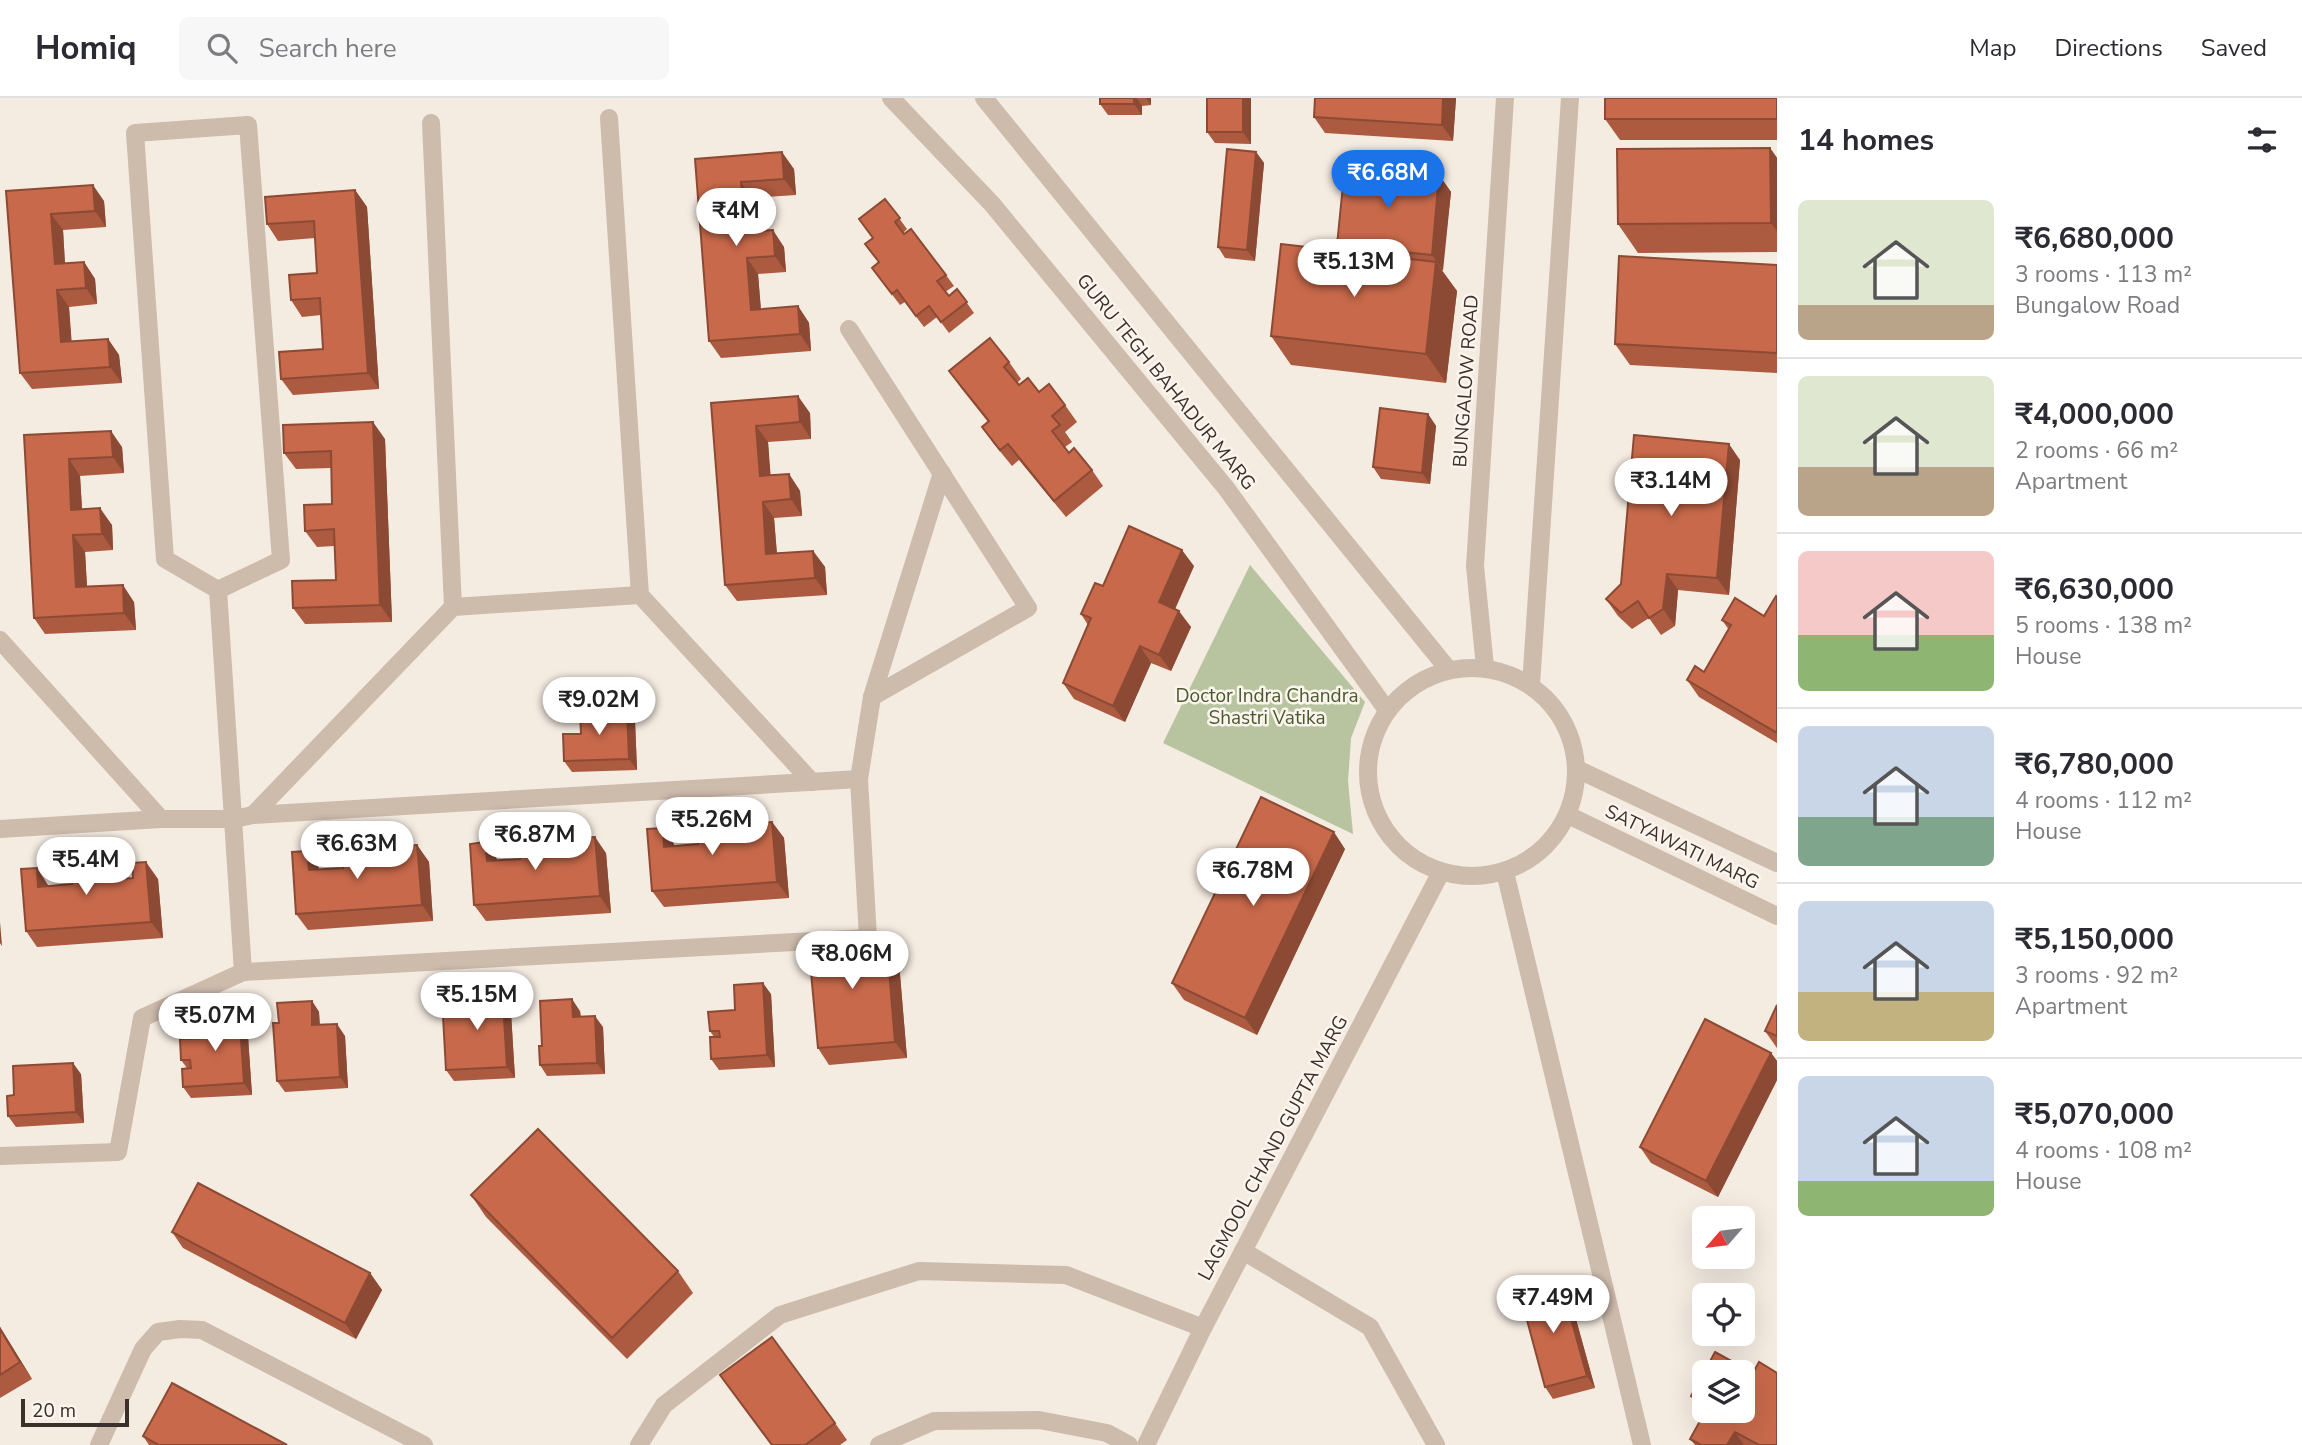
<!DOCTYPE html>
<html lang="en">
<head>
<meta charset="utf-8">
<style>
  body { margin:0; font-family:"Nunito Sans",sans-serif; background:#f7f7f7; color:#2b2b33; height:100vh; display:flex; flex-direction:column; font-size:26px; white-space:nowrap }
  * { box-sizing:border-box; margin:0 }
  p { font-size:23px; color:#7c7c81 }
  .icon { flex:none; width:38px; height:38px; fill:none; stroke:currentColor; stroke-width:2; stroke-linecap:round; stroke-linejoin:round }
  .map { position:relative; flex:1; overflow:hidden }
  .drawer { display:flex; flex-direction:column; background:#fff; width:525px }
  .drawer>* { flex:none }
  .needle { width:46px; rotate:242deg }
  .tools { position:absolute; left:1692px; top:1108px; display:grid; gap:14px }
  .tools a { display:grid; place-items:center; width:63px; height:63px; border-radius:10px; background:#fff; box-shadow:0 7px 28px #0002; font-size:35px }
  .scale { position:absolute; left:21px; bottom:18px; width:108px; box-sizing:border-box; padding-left:7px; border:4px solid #3b302b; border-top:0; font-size:19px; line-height:24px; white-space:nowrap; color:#3b302b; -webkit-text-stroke:5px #fbf5ee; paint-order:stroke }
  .price { position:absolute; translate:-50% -60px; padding:0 16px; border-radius:24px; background:#fff; color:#222; font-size:23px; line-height:46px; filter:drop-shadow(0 2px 4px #0008) }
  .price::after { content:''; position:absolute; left:50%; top:42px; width:21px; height:16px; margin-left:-10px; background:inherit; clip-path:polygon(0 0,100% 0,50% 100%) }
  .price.selected { background:#1a73e8; color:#fff }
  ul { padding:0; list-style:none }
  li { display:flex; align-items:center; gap:21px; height:175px; padding:0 21px }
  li+li { border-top:2px solid #e1e1e2 }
  li span { display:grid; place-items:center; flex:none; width:196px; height:140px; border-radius:10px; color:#555 }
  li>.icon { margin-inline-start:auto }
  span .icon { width:84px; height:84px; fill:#fffc; stroke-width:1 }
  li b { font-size:30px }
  h2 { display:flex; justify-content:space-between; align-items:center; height:84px; padding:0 21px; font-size:30px }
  header { display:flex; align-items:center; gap:42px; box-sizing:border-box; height:98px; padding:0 35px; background:#fff; border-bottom:2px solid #e1e1e2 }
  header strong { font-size:33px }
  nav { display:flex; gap:38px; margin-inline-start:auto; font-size:24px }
  .search { width:490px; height:63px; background:#f7f7f7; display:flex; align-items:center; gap:18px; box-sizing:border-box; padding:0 24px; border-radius:10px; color:#7c7c81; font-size:26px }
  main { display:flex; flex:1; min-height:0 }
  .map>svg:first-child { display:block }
  .green { fill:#b8c4a0 }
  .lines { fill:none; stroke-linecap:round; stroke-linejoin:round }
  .service { stroke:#cdbbac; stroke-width:18 }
  .minor { stroke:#cdbbac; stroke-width:18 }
  .tertiary { stroke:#cdbbac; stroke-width:18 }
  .wall { fill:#ac5a40; fill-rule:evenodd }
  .shaded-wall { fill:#8c4a34 }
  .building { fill:#c8694b; stroke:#8c4a34; stroke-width:2 }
  .labels { text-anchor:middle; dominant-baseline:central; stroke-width:5; stroke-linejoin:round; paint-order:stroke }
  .street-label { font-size:19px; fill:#3b302b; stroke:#fbf5ee }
  .park-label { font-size:19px; fill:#4a5a2e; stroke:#fbf5ee }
</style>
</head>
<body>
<header>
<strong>Homiq</strong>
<div class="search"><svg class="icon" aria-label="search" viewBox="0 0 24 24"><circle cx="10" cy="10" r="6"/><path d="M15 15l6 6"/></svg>Search here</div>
<nav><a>Map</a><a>Directions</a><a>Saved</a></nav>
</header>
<main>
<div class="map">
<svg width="1777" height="1347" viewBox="0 0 1777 1347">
  <rect width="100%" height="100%" fill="#f4ebe1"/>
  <path class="green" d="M1250,467L1365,604L1351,640L1348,683L1353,736L1163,645Z"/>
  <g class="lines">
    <g class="service">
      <path d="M609,20L640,497L812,684"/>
      <path d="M431,25L453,509L640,497"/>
      <path d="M0,542L161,721"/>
      <path d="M253,717L453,509"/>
    </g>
    <g class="minor">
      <path d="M218,492L281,462L248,27L135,35L165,461L218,492L243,874L868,840L859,681L872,599L1028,510L849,231"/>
      <path d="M872,599L942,375"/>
      <path d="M0,731L161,721H234L253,717L859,681"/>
      <path d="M1505,774L1642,1347"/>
      <path d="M0,1058L118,1054L142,920L243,874"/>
      <path d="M1243,1153L1370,1229L1436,1347"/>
      <path d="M99,1347L143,1251L158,1234L180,1231L202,1232L424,1347"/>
      <path d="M639,1347L664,1307L780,1217L919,1173L1066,1177L1203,1230"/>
      <path d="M879,1347L934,1323L1039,1322L1107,1335L1129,1347"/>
      <path d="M1146,1347L1203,1230L1441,774"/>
    </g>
    <g class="tertiary">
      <path d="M891,0L992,106L1226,390L1387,612"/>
      <path d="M984,0L1448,571"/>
      <path d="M1485,569L1475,468L1505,0"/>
      <circle cx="1472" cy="674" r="104"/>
      <path d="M1531,587L1570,0"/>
      <path d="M1577,671L1777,765"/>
      <path d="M1568,717L1777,818"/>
    </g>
  </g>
  <g class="wall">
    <path d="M1100,0H1151V7L1142,8V17H1108L1100,6Z"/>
    <path d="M1207,0H1251V46L1215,45L1207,34Z"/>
    <path d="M1315,0H1456L1453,43L1325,35L1314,19Z"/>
    <path d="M1777,0V42H1620L1605,21Z"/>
    <path d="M1770,50L1777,60V154L1638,155L1618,126Z"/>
    <path d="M1256,54L1264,65L1255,163L1225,160L1218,149Z"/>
    <path d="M695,61L794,71L796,97L752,100L755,133L784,149L786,174L758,176L761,211L798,208L809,225L811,253L721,260L709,243Z"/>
    <path d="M1439,77L1451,94L1442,173L1457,193L1446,285L1291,267L1271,238L1342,153L1337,147Z"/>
    <path d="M355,92L367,109L379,291L293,297L281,281L323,251L321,217L302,219L291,202L317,175L315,140L278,143L267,126Z"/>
    <path d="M6,93L104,103L106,129L63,132L65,166L84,164L95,181L97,206L69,209L71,243L108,241L119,257L122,285L32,291L20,275Z"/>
    <path d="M885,101L907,131L903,135L946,177L954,188L945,194L949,198L957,191L974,215L949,235L937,219L924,229L905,204L900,207L872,170L879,165Z"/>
    <path d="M1777,167V275L1630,267L1615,246Z"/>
    <path d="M1009,264L1021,281L1017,285L1019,287L1039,294L1065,307L1077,324L1065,334L1072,344L1065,349L1069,355L1092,372L1103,388L1066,419L1019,362L1012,368L994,346L982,329L988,324L961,290L949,273Z"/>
    <path d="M711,305L810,315L811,341L768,344L770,378L789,376L800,393L802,418L774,420L777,455L813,453L825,469L827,497L737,503L725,487Z"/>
    <path d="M1428,316L1436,328L1430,386L1381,381L1373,369Z"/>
    <path d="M24,337L122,349L124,375L80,378L82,411L112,427L113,452L85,454L87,489L134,504L136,532L45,536L34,520Z"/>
    <path d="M385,341L392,524L305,526L293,510L336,482L334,448L317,449L305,433L332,406L331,370L296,371L284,355Z"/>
    <path d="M1740,362L1729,497L1678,492L1675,528L1661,537L1649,520L1632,531L1618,518L1606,501Z"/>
    <path d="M1194,468L1175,511L1191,529L1171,573L1151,565L1125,624L1074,601L1063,585L1088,527L1081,516L1103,488Z"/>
    <path d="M1777,499V645L1699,599L1687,582L1704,574L1729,532L1722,522L1764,518Z"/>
    <path d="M635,623L637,672L572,674L564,663L581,636Z"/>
    <path d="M772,724L784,740L789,800L664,809L652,793L663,730L674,748L698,746L735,729L736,741L759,739Z"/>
    <path d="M368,736L380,752L381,765L404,763L417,747L429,764L433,823L308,832L296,816L307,753L319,771L343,770Z"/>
    <path d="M558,743L559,756L606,755L611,815L486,823L474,807L497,761V762L520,761Z"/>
    <path d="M1345,751L1257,937L1184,902L1172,885Z"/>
    <path d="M109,769L110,781H158L163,840L37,849L26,833L48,787V788L72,786Z"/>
    <path d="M898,853L907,960L829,967L818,950Z"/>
    <path d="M771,896L775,969L719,972L711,961L714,939L710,933Z"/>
    <path d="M510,899L515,980L454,983L446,972L468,917Z"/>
    <path d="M312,903L319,914L320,927L345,938L348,990L285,994L277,983L279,925Z"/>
    <path d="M1777,907V950L1765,933Z"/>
    <path d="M239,912L247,924L252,997L191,1000L183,989L187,970L181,962Z"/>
    <path d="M580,913L581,919L603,929L605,976L547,978L540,967L542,948Z"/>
    <path d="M1771,955L1777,963V982L1718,1099L1651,1065L1640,1049Z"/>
    <path d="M81,976L84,1025L16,1029L8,1018L14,997Z"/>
    <path d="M471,1097L678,1173L693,1195L627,1261L486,1119Z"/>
    <path d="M172,1134L370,1175L382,1192L356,1241L183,1150Z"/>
    <path d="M1561,1185L1569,1196L1595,1290L1553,1301L1545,1289Z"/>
    <path d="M0,1229L32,1281L0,1300Z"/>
    <path d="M1715,1254L1753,1275L1759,1264L1777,1275V1347H1695L1690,1341L1704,1316L1691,1298ZM1704,1274H1743V1312H1704Z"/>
    <path d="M835,1325L847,1342L840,1347H771Z"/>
    <path d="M143,1338L287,1347H149Z"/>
  </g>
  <g class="shaded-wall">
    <path d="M1134,0H1137L1142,8V17L1134,6Z"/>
    <path d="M1146,0H1151V7Z"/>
    <path d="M1243,0H1251V46L1243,34Z"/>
    <path d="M1443,0H1456L1453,43L1442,27Z"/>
    <path d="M1770,50L1777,60V133L1771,125Z"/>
    <path d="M782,54L794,71L796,97L784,81Z"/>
    <path d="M1256,54L1264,65L1255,163L1247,152Z"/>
    <path d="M1439,77L1451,94L1443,173L1432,157Z"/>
    <path d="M741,84L752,100L756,150L745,134Z"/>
    <path d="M93,87L104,103L106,129L95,113Z"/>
    <path d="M355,92L367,109L379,291L368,275Z"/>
    <path d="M51,116L63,132L66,183L55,166Z"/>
    <path d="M773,132L784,149L786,174L775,158Z"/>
    <path d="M747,160L758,176L762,228L751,212Z"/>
    <path d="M84,164L95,181L97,206L86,190Z"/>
    <path d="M1436,164L1457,193L1446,285L1426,256Z"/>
    <path d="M57,192L69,209L73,261L61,244Z"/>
    <path d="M798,208L809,225L811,253L800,236Z"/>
    <path d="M108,241L119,257L122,285L110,269Z"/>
    <path d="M798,298L810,315L811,341L800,324Z"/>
    <path d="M1428,316L1436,328L1430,386L1422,375Z"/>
    <path d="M373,324L385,341L392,524L380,507Z"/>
    <path d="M756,328L768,344L772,395L760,378Z"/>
    <path d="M111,333L122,349L124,375L113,359Z"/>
    <path d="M1729,346L1740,362L1729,497L1717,480Z"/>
    <path d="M69,361L80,378L83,428L71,412Z"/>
    <path d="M789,376L800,393L802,418L791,401Z"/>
    <path d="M763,404L774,420L778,473L766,456Z"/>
    <path d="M100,410L112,427L113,452L102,436Z"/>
    <path d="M73,437L85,454L88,506L76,489Z"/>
    <path d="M1182,452L1194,468L1171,520L1159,504Z"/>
    <path d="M813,453L825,469L827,497L815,480Z"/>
    <path d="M1667,476L1678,492L1675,528L1663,511Z"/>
    <path d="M123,487L134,504L136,532L124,515Z"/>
    <path d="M1179,513L1191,529L1171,573L1159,557Z"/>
    <path d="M1140,548L1151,565L1125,624L1113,608Z"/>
    <path d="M627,612L635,623L637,672L629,661Z"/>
    <path d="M724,712L735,729L737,759L726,742Z"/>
    <path d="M772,724L784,740L789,800L777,784Z"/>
    <path d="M546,727L558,743L560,773L549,757Z"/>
    <path d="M663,730L674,746L676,765L664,749Z"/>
    <path d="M1334,734L1345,751L1257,937L1245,920Z"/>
    <path d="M368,736L380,752L382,782L371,765Z"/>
    <path d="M595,739L606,755L611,815L600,798Z"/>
    <path d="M485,744L497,761L499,780L487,763Z"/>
    <path d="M417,747L429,764L433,823L422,807Z"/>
    <path d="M97,752L109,769L111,798L100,782Z"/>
    <path d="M307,753L319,770L320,789L309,772Z"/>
    <path d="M146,764L158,781L163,840L151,824Z"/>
    <path d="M37,770L48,787L50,806L38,789Z"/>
    <path d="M0,824L2,848L0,845Z"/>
    <path d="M886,836L898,853L907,960L895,944Z"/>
    <path d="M763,885L771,896L775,969L767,957Z"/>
    <path d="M502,888L510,899L515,980L507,969Z"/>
    <path d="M572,901L580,913L581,930L573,919Z"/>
    <path d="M312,903L319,914L320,939L312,927Z"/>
    <path d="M239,912L247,924L252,997L244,985Z"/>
    <path d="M595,918L603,929L605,976L597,965Z"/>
    <path d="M337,926L345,938L348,990L340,979Z"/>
    <path d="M1771,955L1777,963V982L1718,1099L1706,1083Z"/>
    <path d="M73,965L81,976L84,1025L76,1014Z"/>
    <path d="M370,1175L382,1192L356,1241L345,1225Z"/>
    <path d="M1561,1185L1569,1196L1595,1290L1587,1278Z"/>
    <path d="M0,1229L32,1281L20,1264L0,1231Z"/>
    <path d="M1735,1334L1744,1347H1727Z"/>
  </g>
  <g class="building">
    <rect x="1100" y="0" width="34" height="6"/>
    <rect x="1207" y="0" width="36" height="34"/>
    <path d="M1315,0H1443L1442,27L1314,19Z"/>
    <rect x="1605" y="0" width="172" height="21"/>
    <path d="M1770,50L1771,125L1618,126L1617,51Z"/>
    <path d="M1227,51L1256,54L1247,152L1218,149Z"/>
    <path d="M782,54L784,81L741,84L745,134L773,132L775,158L747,160L751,212L798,208L800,236L709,243L695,61Z"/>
    <path d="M1345,67L1439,77L1432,157L1337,147Z"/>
    <path d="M93,87L95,113L51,116L55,166L84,164L86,190L57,192L61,244L108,241L110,269L20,275L6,93Z"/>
    <path d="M355,92L368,275L281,281L279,254L323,251L320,200L291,202L289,177L317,175L314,123L267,126L265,99Z"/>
    <path d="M885,101L900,120L895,124L904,136L911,131L946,177L937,183L949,198L957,191L967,204L941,224L929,208L916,218L897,192L892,196L872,170L879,164L865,146L873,140L859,121Z"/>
    <path d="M1281,146L1436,164L1426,256L1271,238Z"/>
    <path d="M1619,158L1777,167V255L1615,246Z"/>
    <path d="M990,240L1009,264L1004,269L1019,287L1028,280L1039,294L1049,286L1065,307L1052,318L1060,327L1052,333L1069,355L1074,350L1092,372L1054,403L1008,346L1000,352L982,329L989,323L949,273Z"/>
    <path d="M798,298L800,324L756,328L760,378L789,376L791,401L763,404L766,456L813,453L815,480L725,487L711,305Z"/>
    <path d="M1380,310L1428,316L1422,375L1373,369Z"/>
    <path d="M373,324L380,507L293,510L292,483L336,482L334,431L305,433L304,407L332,406L331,353L284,355L283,327Z"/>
    <path d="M111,333L113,359L69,361L71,412L100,410L102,436L73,437L76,489L123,487L124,515L34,520L24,337Z"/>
    <path d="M1634,337L1729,346L1717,480L1667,476L1663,511L1649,520L1638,503L1621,515L1606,501L1621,486Z"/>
    <path d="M1129,428L1182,452L1159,504L1179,513L1159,557L1140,548L1113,608L1063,585L1091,520L1081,516L1095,485L1103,488Z"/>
    <path d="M1776,498L1777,499V635L1687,582L1695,568L1704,574L1731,527L1722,522L1735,500L1764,518Z"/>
    <path d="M627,612L629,661L564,663L563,636H581L580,614Z"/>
    <path d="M1261,699L1334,734L1245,920L1172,885Z"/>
    <path d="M724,712L726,742L759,739L758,725L772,724L777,784L652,793L647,731L663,730L664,749L698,746L695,715Z"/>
    <path d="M546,727L549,757L582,754L581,740L595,739L600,798L474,807L470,746L485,744L487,763L520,761L518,729Z"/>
    <path d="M368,736L371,765L404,763L403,748L417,747L422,807L296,816L292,754L307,753L309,772L343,770L340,738Z"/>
    <path d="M97,752L100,782L133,780L132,765L146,764L151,824L26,833L21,771L37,770L38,789L72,786L69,755Z"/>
    <path d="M886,836L895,944L818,950L808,842Z"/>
    <path d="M763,885L767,957L711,961L710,939H720L719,933H710L708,914L735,912L734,887Z"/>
    <path d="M502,888L507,969L446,972L443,918L468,917L466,890Z"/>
    <path d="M572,901L573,919L595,918L597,965L540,967L539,948H542L540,903Z"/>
    <path d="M312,903V927L337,926L340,979L277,983L273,925H279L277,905Z"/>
    <path d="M1777,907V938L1765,933Z"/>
    <path d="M239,912L244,985L183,989L182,971L191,970L190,962H181L180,941L207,940L206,915Z"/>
    <path d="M1705,921L1771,955L1706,1083L1640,1049Z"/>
    <path d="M73,965L76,1014L8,1018L7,998L14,997L13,968Z"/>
    <path d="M538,1031L678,1173L612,1240L471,1097Z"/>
    <path d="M198,1085L370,1175L345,1225L172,1134Z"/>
    <path d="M1561,1185L1587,1278L1545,1289L1520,1196Z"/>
    <path d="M0,1231L20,1264L0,1277Z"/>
    <path d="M772,1239L835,1325L805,1347H772L720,1277Z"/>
    <path d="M1715,1254L1753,1275L1759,1264L1777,1275V1347H1759L1735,1334L1727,1347H1701L1690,1341L1706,1312H1743V1274H1704V1305L1691,1298Z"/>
    <path d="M172,1285L287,1347H159L143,1338Z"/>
  </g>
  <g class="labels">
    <g class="street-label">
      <text transform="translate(1466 283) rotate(-86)">BUNGALOW ROAD</text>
      <text transform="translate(1166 284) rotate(51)">GURU TEGH BAHADUR MARG</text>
      <text transform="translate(1682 749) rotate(26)">SATYAWATI MARG</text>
      <text transform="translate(1273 1050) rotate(-62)">LAGMOOL CHAND GUPTA MARG</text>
    </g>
    <g class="park-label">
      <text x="1267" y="598">Doctor Indra Chandra<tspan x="1267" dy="22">Shastri Vatika</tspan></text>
    </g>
  </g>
</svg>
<div class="tools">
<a><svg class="needle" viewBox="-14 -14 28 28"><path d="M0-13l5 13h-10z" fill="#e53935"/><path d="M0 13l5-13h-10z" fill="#7c7c81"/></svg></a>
<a><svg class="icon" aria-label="locate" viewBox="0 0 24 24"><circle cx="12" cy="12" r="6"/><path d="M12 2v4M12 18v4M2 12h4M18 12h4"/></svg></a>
<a><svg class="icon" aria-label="layers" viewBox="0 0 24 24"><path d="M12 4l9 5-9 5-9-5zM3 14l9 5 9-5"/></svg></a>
</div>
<div class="scale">20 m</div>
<b class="price selected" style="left:1388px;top:112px">₹6.68M</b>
<b class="price" style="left:736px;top:150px">₹4M</b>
<b class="price" style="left:1354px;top:201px">₹5.13M</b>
<b class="price" style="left:1671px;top:420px">₹3.14M</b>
<b class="price" style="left:599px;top:639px">₹9.02M</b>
<b class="price" style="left:712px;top:759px">₹5.26M</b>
<b class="price" style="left:535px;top:774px">₹6.87M</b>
<b class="price" style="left:357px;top:783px">₹6.63M</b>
<b class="price" style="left:86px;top:799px">₹5.4M</b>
<b class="price" style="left:1253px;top:810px">₹6.78M</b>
<b class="price" style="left:852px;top:893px">₹8.06M</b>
<b class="price" style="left:477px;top:934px">₹5.15M</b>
<b class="price" style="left:215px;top:955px">₹5.07M</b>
<b class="price" style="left:1553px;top:1237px">₹7.49M</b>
</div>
<section class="drawer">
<h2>14 homes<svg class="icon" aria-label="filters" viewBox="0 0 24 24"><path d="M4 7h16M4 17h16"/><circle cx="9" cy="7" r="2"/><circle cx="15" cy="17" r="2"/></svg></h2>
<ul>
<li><span style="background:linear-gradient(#dfe7d0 75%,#b9a48a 0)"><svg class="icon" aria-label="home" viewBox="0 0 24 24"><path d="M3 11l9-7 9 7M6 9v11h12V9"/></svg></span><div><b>₹6,680,000</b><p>3 rooms · 113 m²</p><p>Bungalow Road</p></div></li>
<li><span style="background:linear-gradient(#dfe7d0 65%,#b9a48a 0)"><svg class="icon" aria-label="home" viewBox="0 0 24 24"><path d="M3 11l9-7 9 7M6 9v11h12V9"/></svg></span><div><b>₹4,000,000</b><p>2 rooms · 66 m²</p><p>Apartment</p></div></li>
<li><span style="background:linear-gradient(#f6c9c9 60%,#8fb573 0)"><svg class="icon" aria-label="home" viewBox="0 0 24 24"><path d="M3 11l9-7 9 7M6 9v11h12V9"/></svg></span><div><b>₹6,630,000</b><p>5 rooms · 138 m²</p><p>House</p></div></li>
<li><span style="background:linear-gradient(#c9d6e8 65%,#7fa58c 0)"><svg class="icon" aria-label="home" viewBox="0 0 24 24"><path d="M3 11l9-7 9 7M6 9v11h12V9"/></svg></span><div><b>₹6,780,000</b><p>4 rooms · 112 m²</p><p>House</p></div></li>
<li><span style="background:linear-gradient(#c9d6e8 65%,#c2b280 0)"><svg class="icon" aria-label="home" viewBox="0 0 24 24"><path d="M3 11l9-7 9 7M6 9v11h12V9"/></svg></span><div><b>₹5,150,000</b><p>3 rooms · 92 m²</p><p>Apartment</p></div></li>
<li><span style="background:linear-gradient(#c9d6e8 75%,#8fb573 0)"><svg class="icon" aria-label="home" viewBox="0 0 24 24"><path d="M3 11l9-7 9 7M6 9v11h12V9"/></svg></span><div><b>₹5,070,000</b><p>4 rooms · 108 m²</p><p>House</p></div></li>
</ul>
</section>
</main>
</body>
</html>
